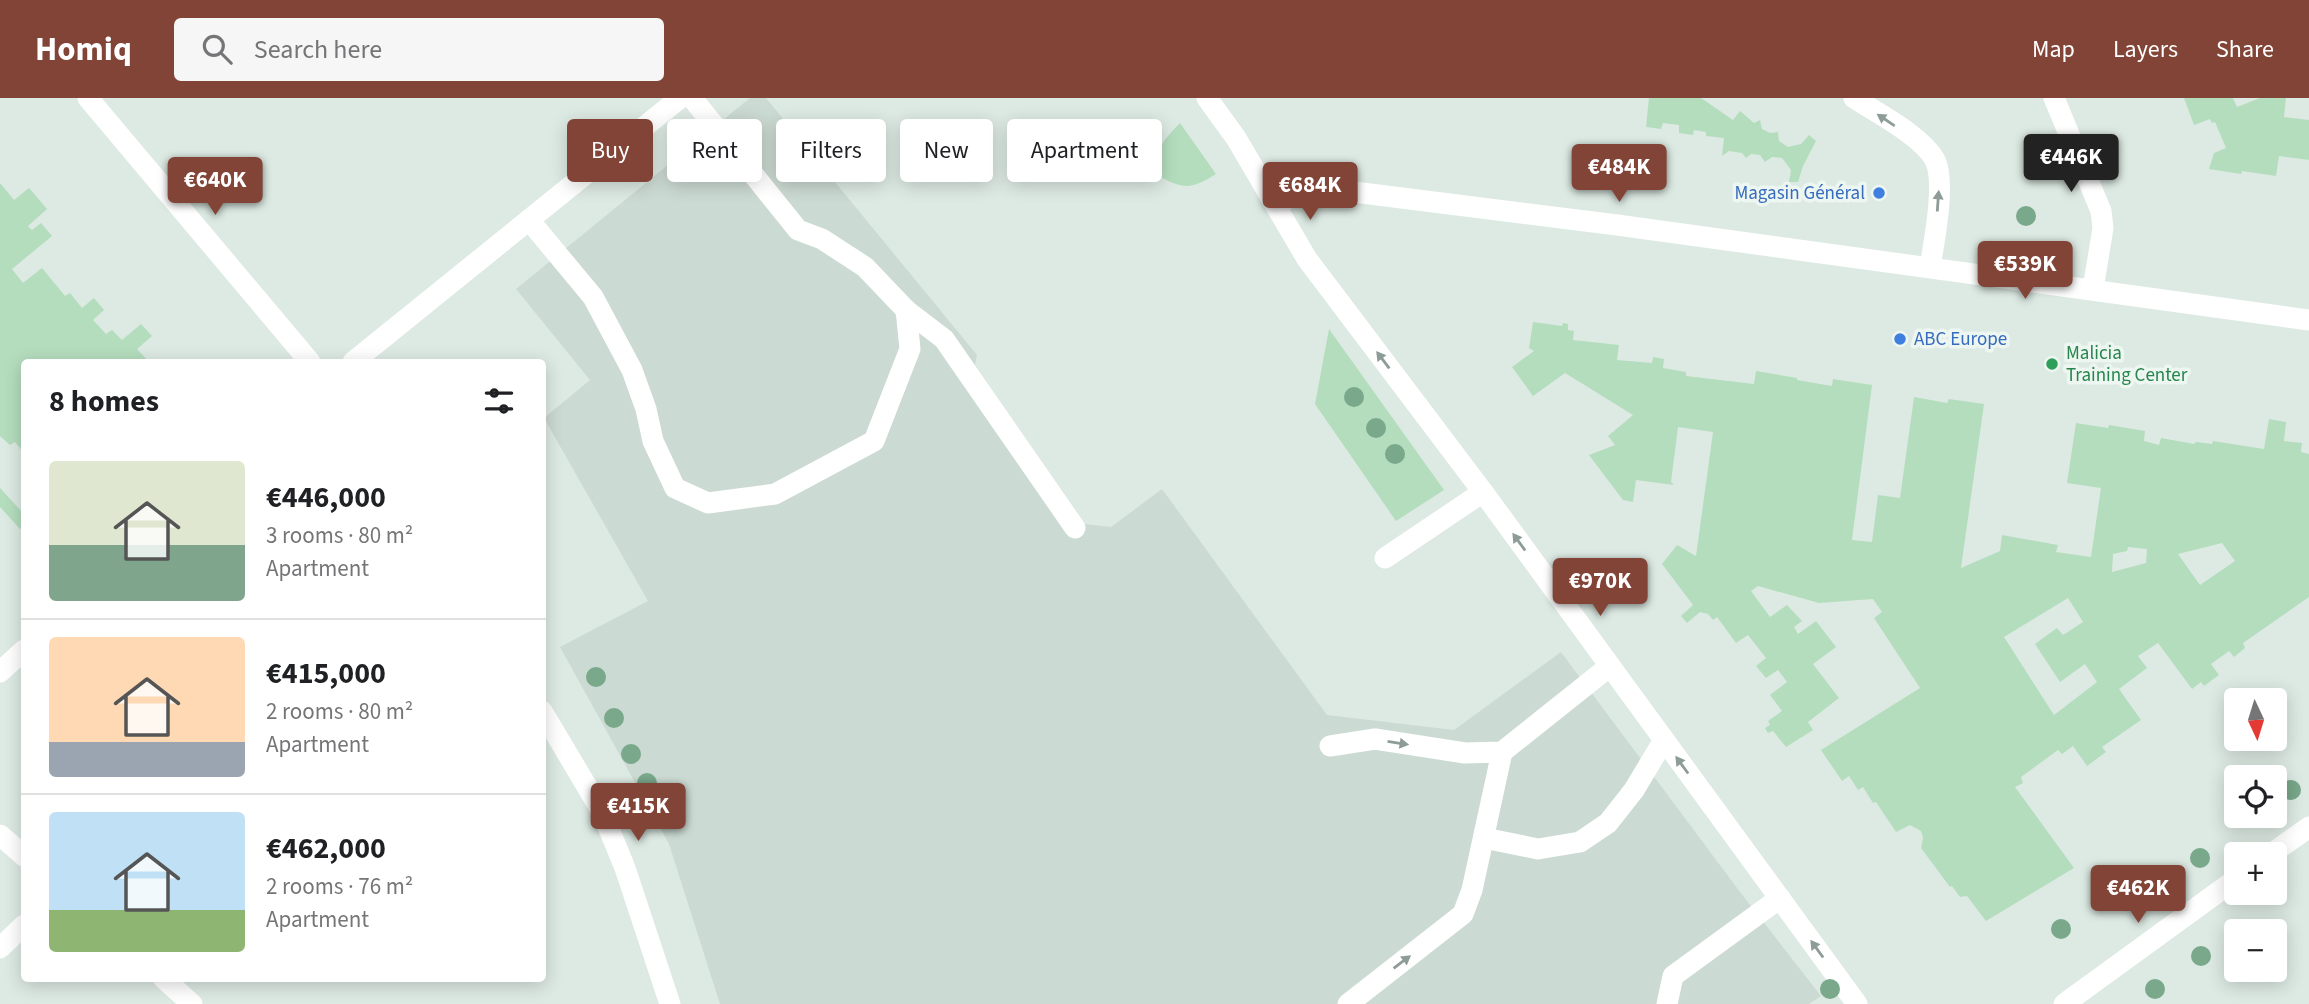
<!DOCTYPE html>
<html lang="en">
<head>
<meta charset="utf-8">
<style>
  body { margin:0; font-family:"Source Sans 3",sans-serif; background:#f6f6f6; color:#202124; height:100vh; display:flex; flex-direction:column; font-size:26px; white-space:nowrap }
  * { box-sizing:border-box; margin:0 }
  p { font-size:23px; color:#757577 }
  .icon { flex:none; width:38px; height:38px; fill:none; stroke:currentColor; stroke-width:2; stroke-linecap:round; stroke-linejoin:round }
  .map { position:relative; flex:1; overflow:hidden }
  .sheet { position:absolute; left:21px; top:261px; width:525px; height:623px; display:flex; flex-direction:column; background:#fff; border-radius:7px; box-shadow:0 4px 18px #0003 }
  .sheet>* { flex:none }
  .guide { position:absolute; left:567px; top:21px; width:665px; height:63px; display:flex; gap:14px }
  .needle { width:46px; rotate:176deg }
  .controls { position:absolute; left:2224px; top:590px; display:grid; gap:14px }
  .controls a { display:grid; place-items:center; width:63px; height:63px; border-radius:7px; background:#fff; box-shadow:0 4px 18px #0003; font-size:35px }
  .price { position:absolute; translate:-50% -60px; padding:0 16px; border-radius:7px; background:#814436; color:#fff; font-size:23px; line-height:46px; filter:drop-shadow(0 2px 4px #0008) }
  .price::after { content:''; position:absolute; left:50%; top:42px; width:21px; height:16px; margin-left:-10px; background:inherit; clip-path:polygon(0 0,100% 0,50% 100%) }
  .price.current { background:#222; color:#fff }
  ul { padding:0; list-style:none }
  li { display:flex; align-items:center; gap:21px; height:175px; padding:0 28px }
  li+li { border-top:2px solid #e0e0e0 }
  li span { display:grid; place-items:center; flex:none; width:196px; height:140px; border-radius:7px; color:#555 }
  li>.icon { margin-inline-start:auto }
  span .icon { width:84px; height:84px; fill:#fffc; stroke-width:1 }
  li b { font-size:30px }
  h2 { display:flex; justify-content:space-between; align-items:center; height:84px; padding:0 28px; font-size:30px }
  .tag { padding:0 24px; border-radius:7px; background:#fff; box-shadow:0 4px 18px #0003; font-size:24px; line-height:63px }
  .tag.current { background:#814436; color:#fff }
  header { display:flex; align-items:center; gap:42px; box-sizing:border-box; height:98px; padding:0 35px; background:#814436; color:#fff }
  header strong { font-size:33px }
  nav { display:flex; gap:38px; margin-inline-start:auto; font-size:24px }
  .search { width:490px; height:63px; background:#f6f6f6; display:flex; align-items:center; gap:18px; box-sizing:border-box; padding:0 24px; border-radius:7px; color:#757577; font-size:26px }
  .map>svg:first-child { display:block }
  .built { fill:#cbdad2 }
  .green { fill:#b4ddbd; fill-rule:evenodd }
  .lines { fill:none; stroke-linecap:round; stroke-linejoin:round }
  .minor { stroke:#fff; stroke-width:21 }
  .tree { fill:#79a88a }
  .oneway { fill:#8e9c98 }
  .shop-dot { fill:#3f7fe0; stroke:#edf6f1; stroke-width:2.5 }
  .leisure-dot { fill:#2e9e5b; stroke:#edf6f1; stroke-width:2.5 }
  .labels { text-anchor:middle; dominant-baseline:central; stroke-width:7; stroke-linejoin:round; paint-order:stroke }
  .shop-label { font-size:19px; fill:#366cbe; stroke:#edf6f1; text-anchor:end }
  .leisure-label { font-size:19px; fill:#27864d; stroke:#edf6f1; text-anchor:start }
</style>
</head>
<body>
<header>
<strong>Homiq</strong>
<div class="search"><svg class="icon" aria-label="search" viewBox="0 0 24 24"><circle cx="10" cy="10" r="6"/><path d="M15 15l6 6"/></svg>Search here</div>
<nav><a>Map</a><a>Layers</a><a>Share</a></nav>
</header>
<div class="map">
<svg width="2309" height="906" viewBox="0 0 2309 906">
  <rect width="100%" height="100%" fill="#ddeae3"/>
  <path class="built" d="M750,0H766L977,257L975,267L1084,426L1111,429L1162,391L1327,617L1454,632L1561,554L1740,794L1821,898L1809,906H720L669,746L560,549L648,503L544,320L590,282L516,191Z"/>
  <g class="green">
    <path d="M1649,0H1701L1733,22L1740,13L1754,25L1760,22L1762,31L1770,35L1778,34L1779,43L1788,49L1801,46L1809,37L1816,43L1803,68L1798,84H1789L1791,72L1782,60L1772,59L1765,64L1760,57L1751,56L1746,60L1742,55L1729,53L1722,58L1724,40L1706,38V34L1694,32L1693,37L1679,35V27L1663,25L1661,31L1646,29Z"/>
    <path d="M2184,0H2233L2237,9L2260,0H2286L2284,19L2309,22V62L2279,58L2276,78L2242,73L2241,76L2209,71L2214,55L2226,50L2215,24L2212,25L2210,21L2194,27Z"/>
    <path d="M1180,25L1216,76C1193,90 1186,92 1162,80C1154,51 1160,46 1180,25Z"/>
    <path d="M0,85L14,102L29,90L47,111L28,128L32,132L41,125L52,138L12,171L23,185L42,170L65,198L70,195L82,210L94,200L104,212L93,222L106,236L112,232L122,242L141,226L152,238L137,251L149,264H24V355L15,344L10,347L0,338Z"/>
    <path d="M1533,224L1562,228L1563,225L1568,226V232L1574,233L1573,242L1619,247L1617,262L1652,265L1653,259L1664,261L1663,270L1686,274V278L1754,286L1756,273L1797,280V282L1832,288L1833,281L1872,287L1852,442L1872,444L1878,397L1900,400L1914,299L1947,305L1949,301L1984,306L1961,470L2000,453L2002,437L2058,447L2056,454L2091,459L2101,390L2067,385L2076,325L2108,330L2109,327L2145,333L2144,343L2159,347L2161,340L2194,346L2196,344L2212,346L2213,343L2264,351L2269,321L2286,324L2284,343L2302,345L2301,354L2309,356V499L2243,545L2245,550L2234,559L2229,553L2211,566L2219,577L2204,588L2201,584L2192,591L2158,545L2138,558L2147,570L2119,591L2141,622L2102,649L2106,654L2087,668L2073,648L2062,656L2058,652L2021,679L2023,685L2015,689L2074,770L1986,823L1967,798L1960,799L1952,788L1950,789L1921,750L1923,740L1921,733L1910,727L1896,734L1876,704L1873,705L1863,689L1858,692L1849,678L1842,683L1821,652L1920,590L1874,520L1882,514L1873,501L1819,505L1758,488L1751,493L1770,519L1787,507L1802,523L1794,529L1798,536L1816,523L1836,549L1813,566L1839,600L1808,624L1813,632L1786,649L1773,633L1768,635L1765,630L1770,627L1768,623L1782,613L1770,597L1787,584L1778,572L1766,580L1756,568L1766,560L1748,537L1736,545L1717,519L1713,522L1708,516L1700,514L1687,525L1681,518L1693,507L1662,466L1677,447L1696,458L1713,334L1678,329L1671,384L1674,387L1636,382L1633,404L1623,402L1589,357L1615,347L1608,338L1633,317L1565,275L1533,298L1512,269L1534,253L1529,250ZM2222,445L2235,463L2200,487L2178,456ZM2128,449L2147,451L2146,465L2112,474L2113,456L2127,453ZM2068,500L2083,524L2063,537L2057,530L2035,546L2060,584L2085,566L2097,584L2054,617L2004,539Z"/>
    <path d="M1329,231L1444,392L1396,423L1315,306Z"/>
    <path d="M0,390L24,416V427L20,431L0,409Z"/>
  </g>
  <g class="lines">
    <g class="minor">
      <path d="M88,0L310,264"/>
      <path d="M692,0L798,132L822,141L865,169L906,212L944,241L1075,430"/>
      <path d="M1207,0L1236,40L1307,161L1483,394L1857,906"/>
      <path d="M1854,0C1877,15 1922,38 1935,62C1946,84 1934,144 1930,169"/>
      <path d="M2054,0L2101,113L2103,130L2093,191"/>
      <path d="M1276,107L1305,92L1354,94L1617,127L2309,222"/>
      <path d="M529,122L593,199L632,272L646,311L653,343L675,390L708,405L775,396L874,343L910,251L906,212"/>
      <path d="M353,264L680,0"/>
      <path d="M1385,460L1483,394"/>
      <path d="M0,574L24,552"/>
      <path d="M542,613L602,714L625,770L670,906"/>
      <path d="M1330,648L1375,641L1465,655L1502,654L1610,568"/>
      <path d="M0,737L24,758"/>
      <path d="M1484,740L1538,751L1580,744L1608,725L1634,692L1664,642"/>
      <path d="M2271,756L2309,729"/>
      <path d="M0,850L24,827"/>
      <path d="M163,880L192,906"/>
      <path d="M1348,906L1463,816L1472,792L1502,654"/>
      <path d="M1667,906L1673,878L1780,800"/>
      <path d="M2064,906L2236,781"/>
    </g>
  </g>
  <g class="tree">
    <circle cx="2026" cy="118" r="10"/>
    <circle cx="1354" cy="299" r="10"/>
    <circle cx="1376" cy="330" r="10"/>
    <circle cx="1395" cy="356" r="10"/>
    <circle cx="596" cy="579" r="10"/>
    <circle cx="614" cy="620" r="10"/>
    <circle cx="631" cy="656" r="10"/>
    <circle cx="647" cy="685" r="10"/>
    <circle cx="2291" cy="692" r="10"/>
    <circle cx="2200" cy="760" r="10"/>
    <circle cx="2155" cy="791" r="10"/>
    <circle cx="2061" cy="831" r="10"/>
    <circle cx="2201" cy="858" r="10"/>
    <circle cx="1830" cy="891" r="10"/>
    <circle cx="2155" cy="891" r="10"/>
  </g>
  <defs><path id="oneway-solid" d="M-6-.8H1V-3.2L6.5 0L1 3.2V.8H-6Z" transform="scale(1.75)"/></defs>
  <g class="oneway">
    <use href="#oneway-solid" transform="translate(1886 22) rotate(-146)"/>
    <use href="#oneway-solid" transform="translate(1938 103) rotate(-86)"/>
    <use href="#oneway-solid" transform="translate(1383 262) rotate(-127)"/>
    <use href="#oneway-solid" transform="translate(1519 444) rotate(-126)"/>
    <use href="#oneway-solid" transform="translate(1398 645) rotate(9)"/>
    <use href="#oneway-solid" transform="translate(1682 667) rotate(-126)"/>
    <use href="#oneway-solid" transform="translate(1817 851) rotate(-126)"/>
    <use href="#oneway-solid" transform="translate(1402 864) rotate(-37)"/>
  </g>
  <g class="shop-dot">
    <circle cx="1879" cy="95" r="7"/>
    <circle cx="1900" cy="241" r="7"/>
  </g>
  <circle class="leisure-dot" cx="2052" cy="266" r="7"/>
  <g class="labels">
    <g class="shop-label">
      <text x="1865" y="95">Magasin Général</text>
      <text x="1914" y="241" text-anchor="start">ABC Europe</text>
    </g>
    <g class="leisure-label">
      <text x="2066" y="255">Malicia<tspan x="2066" dy="22">Training Center</tspan></text>
    </g>
  </g>
</svg>
<div class="controls">
<a><svg class="needle" viewBox="-14 -14 28 28"><path d="M0-13l5 13h-10z" fill="#e53935"/><path d="M0 13l5-13h-10z" fill="#757577"/></svg></a>
<a><svg class="icon" aria-label="locate" viewBox="0 0 24 24"><circle cx="12" cy="12" r="6"/><path d="M12 2v4M12 18v4M2 12h4M18 12h4"/></svg></a>
<a>+</a>
<a>−</a>
</div>
<b class="price current" style="left:2071px;top:96px">€446K</b>
<b class="price" style="left:1619px;top:106px">€484K</b>
<b class="price" style="left:215px;top:119px">€640K</b>
<b class="price" style="left:1310px;top:124px">€684K</b>
<b class="price" style="left:2025px;top:203px">€539K</b>
<b class="price" style="left:1600px;top:520px">€970K</b>
<b class="price" style="left:638px;top:745px">€415K</b>
<b class="price" style="left:2138px;top:827px">€462K</b>
<div class="guide">
<a class="tag current">Buy</a>
<a class="tag">Rent</a>
<a class="tag">Filters</a>
<a class="tag">New</a>
<a class="tag">Apartment</a>
</div>
<section class="sheet">
<h2>8 homes<svg class="icon" aria-label="filters" viewBox="0 0 24 24"><path d="M4 7h16M4 17h16"/><circle cx="9" cy="7" r="2"/><circle cx="15" cy="17" r="2"/></svg></h2>
<ul>
<li><span style="background:linear-gradient(#dfe7d0 60%,#7fa58c 0)"><svg class="icon" aria-label="home" viewBox="0 0 24 24"><path d="M3 11l9-7 9 7M6 9v11h12V9"/></svg></span><div><b>€446,000</b><p>3 rooms · 80 m²</p><p>Apartment</p></div></li>
<li><span style="background:linear-gradient(#ffd9b3 75%,#9aa5b1 0)"><svg class="icon" aria-label="home" viewBox="0 0 24 24"><path d="M3 11l9-7 9 7M6 9v11h12V9"/></svg></span><div><b>€415,000</b><p>2 rooms · 80 m²</p><p>Apartment</p></div></li>
<li><span style="background:linear-gradient(#bfe0f5 70%,#8fb573 0)"><svg class="icon" aria-label="home" viewBox="0 0 24 24"><path d="M3 11l9-7 9 7M6 9v11h12V9"/></svg></span><div><b>€462,000</b><p>2 rooms · 76 m²</p><p>Apartment</p></div></li>
</ul>
</section>
</div>
</body>
</html>
